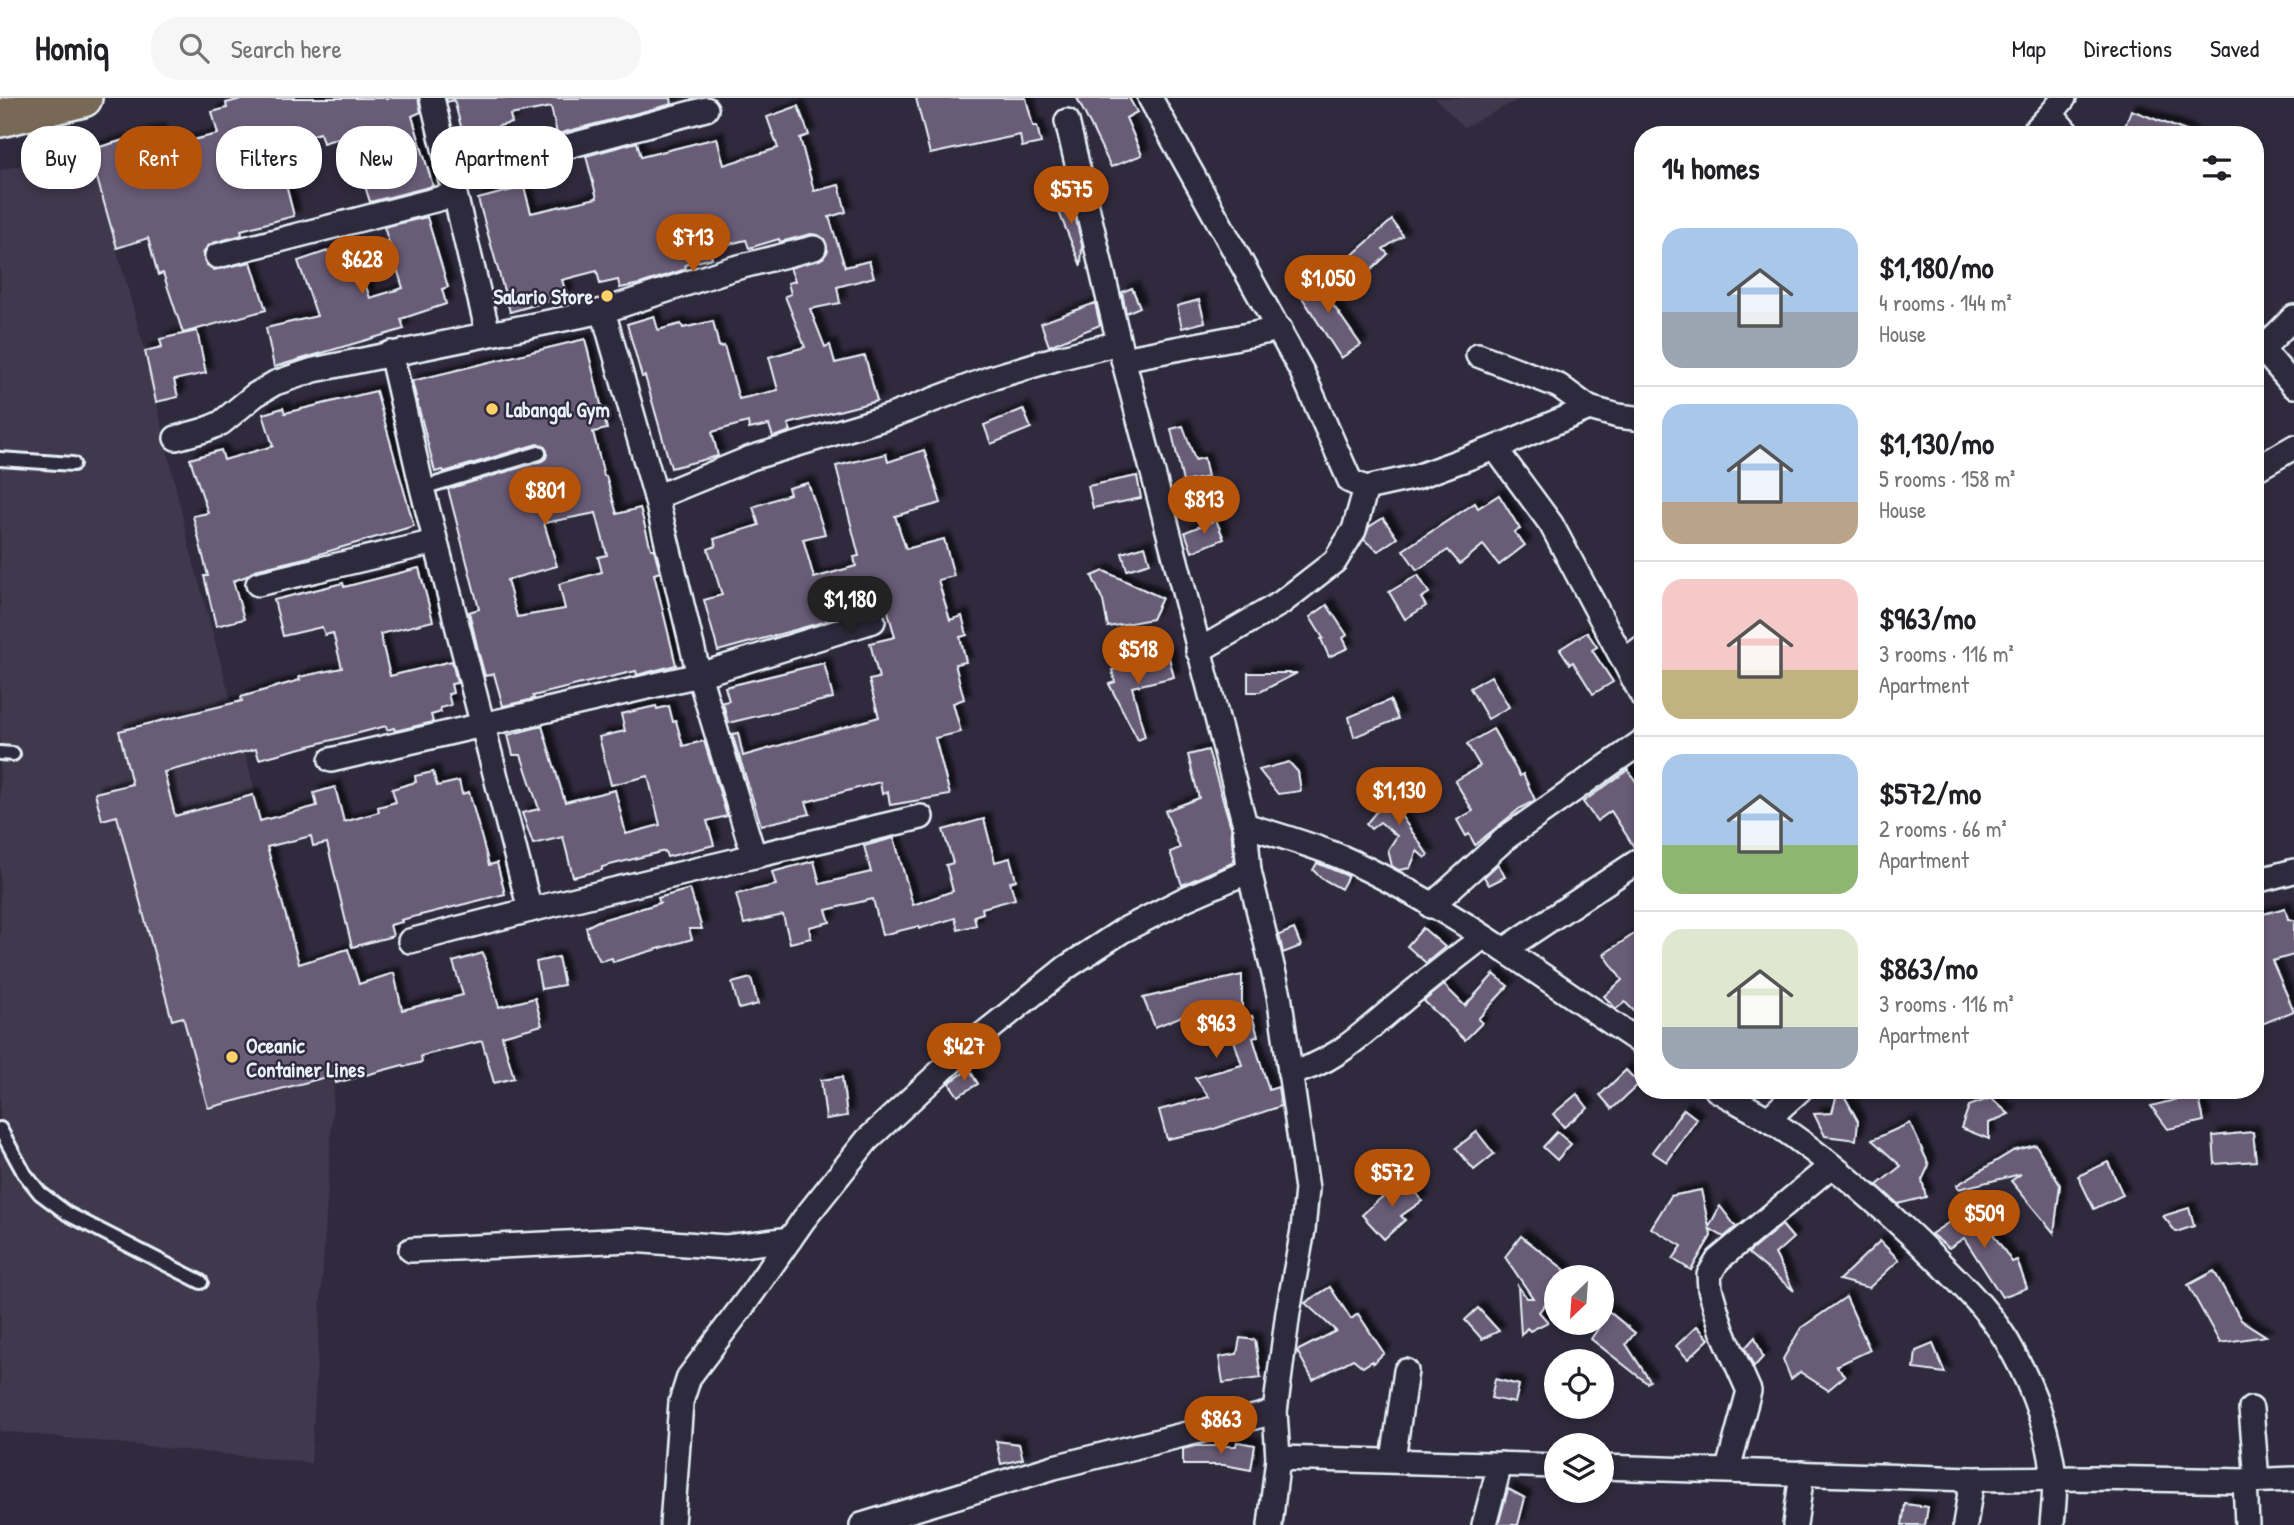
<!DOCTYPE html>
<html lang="en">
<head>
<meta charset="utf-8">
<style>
  body { margin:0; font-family:"Patrick Hand",sans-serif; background:#f6f6f6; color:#202124; height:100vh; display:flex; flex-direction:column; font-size:26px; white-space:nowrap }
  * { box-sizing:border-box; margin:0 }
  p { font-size:23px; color:#757577 }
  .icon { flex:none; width:38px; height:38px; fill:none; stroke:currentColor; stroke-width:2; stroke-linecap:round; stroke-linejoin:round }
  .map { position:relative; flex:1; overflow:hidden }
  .details { position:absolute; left:1634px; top:28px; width:630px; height:973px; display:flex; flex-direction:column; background:#fff; border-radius:28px; box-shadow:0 4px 10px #0003 }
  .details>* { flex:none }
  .guide { position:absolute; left:21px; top:28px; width:665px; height:63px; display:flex; gap:14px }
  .needle { width:46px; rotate:205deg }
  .tools { position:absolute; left:1544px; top:1167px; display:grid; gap:14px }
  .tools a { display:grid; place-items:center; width:70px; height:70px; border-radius:50%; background:#fff; box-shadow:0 4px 10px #0003; font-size:35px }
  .price { position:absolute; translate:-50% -60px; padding:0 16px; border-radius:24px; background:#b45309; color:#fff; font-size:23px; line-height:46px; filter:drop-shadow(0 2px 4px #0008) }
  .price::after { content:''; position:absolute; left:50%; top:42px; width:21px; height:16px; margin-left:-10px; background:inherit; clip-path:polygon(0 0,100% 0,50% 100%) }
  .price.active { background:#222; color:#fff }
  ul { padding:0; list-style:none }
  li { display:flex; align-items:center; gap:21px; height:175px; padding:0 28px }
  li+li { border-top:2px solid #e0e0e0 }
  li span { display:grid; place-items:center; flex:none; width:196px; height:140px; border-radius:21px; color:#555 }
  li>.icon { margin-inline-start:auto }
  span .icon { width:84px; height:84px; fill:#fffc; stroke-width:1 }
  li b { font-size:30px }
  h2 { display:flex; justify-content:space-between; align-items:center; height:84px; padding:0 28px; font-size:30px }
  .tag { padding:0 24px; border-radius:28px; background:#fff; box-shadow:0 4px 10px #0003; font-size:24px; line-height:63px }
  .tag.active { background:#b45309; color:#fff }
  header { display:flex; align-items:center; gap:42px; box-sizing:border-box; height:98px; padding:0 35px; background:#fff; border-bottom:2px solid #e0e0e0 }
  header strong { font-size:33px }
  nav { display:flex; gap:38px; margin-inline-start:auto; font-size:24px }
  .search { width:490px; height:63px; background:#f6f6f6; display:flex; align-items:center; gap:18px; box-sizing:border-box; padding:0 24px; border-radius:28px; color:#757577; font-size:26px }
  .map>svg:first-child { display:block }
  .built { fill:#40394e }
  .building { fill:#695b77; stroke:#e8f1f8; stroke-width:2; fill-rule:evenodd; filter:url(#shadow) }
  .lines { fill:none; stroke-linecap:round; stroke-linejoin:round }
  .lane-casing { stroke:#e8f1f8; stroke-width:18 }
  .street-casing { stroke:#e8f1f8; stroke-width:28 }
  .primary-casing { stroke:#e8f1f8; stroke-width:42 }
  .lane { stroke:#2f2a3d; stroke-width:12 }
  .street { stroke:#2f2a3d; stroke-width:23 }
  .primary { stroke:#776954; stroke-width:37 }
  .poi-dot { fill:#ffd166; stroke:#2f2a3d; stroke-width:2.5 }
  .labels { text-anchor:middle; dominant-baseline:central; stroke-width:5; stroke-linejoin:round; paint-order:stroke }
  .poi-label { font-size:21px; font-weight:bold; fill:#e8f1f8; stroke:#2f2a3d; text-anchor:start }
</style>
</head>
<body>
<header>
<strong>Homiq</strong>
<div class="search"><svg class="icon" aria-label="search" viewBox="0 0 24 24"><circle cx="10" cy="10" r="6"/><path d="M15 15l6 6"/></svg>Search here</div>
<nav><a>Map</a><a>Directions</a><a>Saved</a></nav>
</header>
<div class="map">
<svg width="2294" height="1427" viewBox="0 0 2294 1427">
  <defs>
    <filter id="shadow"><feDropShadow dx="6" dy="-6" stdDeviation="2" flood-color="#0009"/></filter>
  </defs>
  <rect width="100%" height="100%" fill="#2f2a3d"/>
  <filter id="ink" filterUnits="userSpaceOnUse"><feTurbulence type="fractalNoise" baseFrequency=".0143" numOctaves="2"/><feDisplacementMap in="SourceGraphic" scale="14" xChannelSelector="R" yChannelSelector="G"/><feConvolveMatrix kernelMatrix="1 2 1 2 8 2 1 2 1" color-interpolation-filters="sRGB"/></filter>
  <g filter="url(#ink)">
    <g class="built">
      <path d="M1435,0H1522L1464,29Z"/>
      <path d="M89,52L145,253L188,443L334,987L311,1365L0,1333V72Z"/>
    </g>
    <g class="building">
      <path d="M245,0H418L421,14L412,18L433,88L370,104L349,37L323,45L320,35L276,48L294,118L241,132L242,137L213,145L207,149L203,155L207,167L214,172L251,164L266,212L183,235L163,175L158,177L148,140L117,150L89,52L159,32L164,49L218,36L212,14L227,10L226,5Z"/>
      <path d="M446,0H671L672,6L557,36L551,9L510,17L512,25L498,28L503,51L469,59L454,2L447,4Z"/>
      <path d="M916,0H1026L1033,28H1037L1041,45L1022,49L1020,37L930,56Z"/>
      <path d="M1077,0H1129L1137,14L1126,20L1142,57L1111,69Z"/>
      <path d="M798,8L809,37L800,40L814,93L839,87L846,114L829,119L845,169L869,163L874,179L837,189L840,205L810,211L825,249L830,247L835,265L865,258L877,303L788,326L791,333L773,339L769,327L749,331L748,324L712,334L718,358L671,370L645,278L642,279L627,226L654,218L658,232L681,226L683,230L713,223L719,249L724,248L739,301L778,292L769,259L805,249L785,198L791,196L788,185L795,183L790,170L823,160L828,153L824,141L818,137L811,136L780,144L779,141L749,150L746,142L709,151L712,160L685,167L686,171L640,186L620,190L618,182L600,186L597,173L562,182L567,198L510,214L478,101L524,89L531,115L597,100L586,58L637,44L641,59L717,40L724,67L778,50L767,19Z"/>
      <path d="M2131,12L2191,35V37H2122Z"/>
      <path d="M1071,101L1082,147L1081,168L1056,107Z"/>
      <path d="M427,119L448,189L442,191L446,206L401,221L404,231L274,269L266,230L317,218L298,163L351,145L370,200L403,190L384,129Z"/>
      <path d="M1392,122L1403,138L1383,151L1388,156L1366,177L1358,168L1348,175L1341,167Z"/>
      <path d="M1322,175L1333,194L1326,197L1361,247L1341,260L1296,190Z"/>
      <path d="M1132,190L1140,209L1126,215L1122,194Z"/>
      <path d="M1199,202L1205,224L1182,230L1177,208Z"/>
      <path d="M1095,205L1100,227L1049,248L1041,225Z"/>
      <path d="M197,233L206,275L174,282L178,299L156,304L145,253L162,249L160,241Z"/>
      <path d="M585,241L607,331L593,334L604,378H606L617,416L640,410L651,451H654L660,474L654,476L676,567L637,577L636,573L585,585L533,598L534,601L503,608L494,576L485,578L479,556L469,514L479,511L448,391L542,363L546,360L547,353L544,348L537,346L444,374L443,372L435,374L412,283ZM596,415L607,457L598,459L602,474L559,486L565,511L517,519L507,482L557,468L544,425Z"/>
      <path d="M376,293L414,428L309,459L255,472L247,478L233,483L244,521L216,528L204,478H208L193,418L208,415L190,361L221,352L224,362L273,348L263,316L283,310L285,315Z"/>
      <path d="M1023,311L1031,330L991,346L984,327Z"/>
      <path d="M1183,328L1195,362L1204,360L1208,379L1183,384L1171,331Z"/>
      <path d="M924,352L941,405L895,418L906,451L944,441L954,478L938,482L950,522L962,518L967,537L960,539L966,564L955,566L964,601L953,605L961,634L935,640L950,697L890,707L888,694L882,696L880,684L806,704L810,716L761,727L732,636L738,635L743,658L879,619L869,582L879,580L870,545L895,539L884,499L825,515L827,523L718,553L704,502L722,497L708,451L716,448L714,441L759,427L753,409L790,396L788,390L808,385L825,436L803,441L814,480L856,468L854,459L859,458L836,368L886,356L888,364Z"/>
      <path d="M1137,378L1141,400L1093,410L1088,388Z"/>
      <path d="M1499,397L1520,431L1514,434L1525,447L1499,467L1483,447L1460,466L1448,452L1417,472L1403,452L1475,405L1478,410Z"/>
      <path d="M1383,420L1397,440L1378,453L1364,442L1369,429Z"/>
      <path d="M1216,422L1224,441L1192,454L1185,434Z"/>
      <path d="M1145,448L1150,465L1127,472L1122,455Z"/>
      <path d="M419,470L433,523L380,536L390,578L452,563L457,585L451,586L453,595L448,596L451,607L440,610L441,614L431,617L433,624L395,633L394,630L387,632L386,628L259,661L256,651L164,674L175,718L253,697L260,723L317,708L314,695L335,689L344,724L379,714L378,709L396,704L392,691L416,684L415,678L433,674L437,688L459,683L462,696L469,694L489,767L497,765L505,796L401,822L402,824L390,827L393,838L352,849L327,745L313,748L311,738L267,749L299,866L348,851L359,886L394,875L402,912L463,897L453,864L483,855L499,909L535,900L542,927L502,938L514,980L494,985L482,943L421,958L422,964L404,969L403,967L336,985L334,977L208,1010L183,919L172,922L117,718L102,722L95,695L132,686L119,633L242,603L241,599L300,582L299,579L342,570L333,535L325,537L322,529L283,538L274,502L343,485L344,489Z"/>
      <path d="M1104,473L1162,500L1152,521L1108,529L1103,503L1092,478Z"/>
      <path d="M1418,477L1429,495L1421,500L1426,508L1405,521L1389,494Z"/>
      <path d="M1327,507L1347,537L1343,540L1348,550L1329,559L1321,541L1323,540L1310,519Z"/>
      <path d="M1587,534L1597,549L1592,552L1613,584L1593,596L1573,564L1570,566L1560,551Z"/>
      <path d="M1168,556L1174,579L1132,589L1145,639L1138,642L1109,586L1115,584L1112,572Z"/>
      <path d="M824,565L833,600L728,625L723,604L729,603L725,589Z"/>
      <path d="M1248,575H1297L1260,594H1248Z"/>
      <path d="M1491,578L1509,609L1488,621L1470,590Z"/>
      <path d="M1390,602L1398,621L1354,639L1349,619Z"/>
      <path d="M656,608L657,611L669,608L673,624L676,623L683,648L704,643L727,718L707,723L714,747L667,759L665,753L602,769V772L573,779L563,739L533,746L522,715L539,711L521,657H513L508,637L542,628L565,704L615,692L626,736L660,727L648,678L611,687L599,639L625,633L621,616Z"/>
      <path d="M1493,631L1520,678L1523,676L1535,702L1519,711L1475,747L1469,736L1466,738L1457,722L1473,713L1455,683L1480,668L1467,646Z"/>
      <path d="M1208,652L1231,729L1234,764L1182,787L1170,754L1180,750L1165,713L1199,700L1188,657Z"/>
      <path d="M1289,664L1298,674L1301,693L1278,696L1259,672Z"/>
      <path d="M1628,672L1643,694V746L1634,749L1611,713L1597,723L1583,704Z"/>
      <path d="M1408,682L1418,696L1397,712L1428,757L1425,760L1417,753L1410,770L1399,772L1392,768L1388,752L1397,738L1380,724L1371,731L1366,726L1395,691Z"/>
      <path d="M984,721L995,764L1010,760L1016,782L1010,784L1015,801L982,810L983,815L974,818L976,827L958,832L955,820L919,831V828L882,837L873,801L826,812L830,824L809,829L811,840L790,845L783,817L744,826L736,796L776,787L772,774L814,763L820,786L871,774L864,748L894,740L913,807L953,793L946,767L953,765L943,732Z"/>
      <path d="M1317,765L1348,778L1341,791L1321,780L1313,772Z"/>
      <path d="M1498,766L1505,779L1489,787L1484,779Z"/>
      <path d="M690,791L702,831H689L692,841L613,864L612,860L600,863L589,842L586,829L598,823L660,805L658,800Z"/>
      <path d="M2285,810L2288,821L2294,822V857L2272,863L2294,913L2262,926L2256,911V818Z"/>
      <path d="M1423,830L1445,849L1426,865L1407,848Z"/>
      <path d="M1643,830V922L1625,904L1616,911L1604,898L1622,882L1604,856Z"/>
      <path d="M1294,831L1301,848L1283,855L1279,837Z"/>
      <path d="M558,859L564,887L541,891L536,864Z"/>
      <path d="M1494,876L1508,888L1478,921L1482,925L1465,942L1424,903L1444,887L1465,908Z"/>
      <path d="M1242,877V921L1252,918L1258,938L1253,940L1269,992L1278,989L1281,1008L1211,1032L1167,1041L1159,1012L1209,999L1195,980L1242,967L1226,918L1185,929L1182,918L1155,929L1143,900Z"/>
      <path d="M751,880L758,906L739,911L732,885Z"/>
      <path d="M969,971L978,986L958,998L949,985Z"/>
      <path d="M1626,972L1639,986L1612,1011L1600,997Z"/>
      <path d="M842,979L847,1018L826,1021L821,982Z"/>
      <path d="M1838,992H1841L1858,1023L1856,1042L1825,1038L1814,1016L1832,1015Z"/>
      <path d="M1577,996L1588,1010L1564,1029L1553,1016Z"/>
      <path d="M2198,996L2204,1023L2168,1031L2151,1008Z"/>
      <path d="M1991,1000L2009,1016L1989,1025V1041L1961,1030L1969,1008Z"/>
      <path d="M1684,1011L1697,1021L1667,1064L1652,1054Z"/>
      <path d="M1910,1025L1929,1067L1922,1082L1926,1099L1898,1106L1877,1087L1901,1068L1872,1042Z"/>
      <path d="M1477,1034L1494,1056L1474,1072L1456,1050Z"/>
      <path d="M1557,1034L1571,1046L1557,1062L1543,1049Z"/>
      <path d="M2253,1034L2256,1063L2215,1066L2213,1038Z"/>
      <path d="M2036,1047L2060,1087L2054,1135L2011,1083L2021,1076L1958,1091L1957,1087L2013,1053Z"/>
      <path d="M2108,1064L2123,1097L2094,1111L2078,1078Z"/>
      <path d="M1408,1083L1422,1103L1401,1118L1405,1122L1384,1141L1362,1117L1377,1103Z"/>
      <path d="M1701,1092L1709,1129L1720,1108L1736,1129L1724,1139L1710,1131L1711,1138L1691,1172L1673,1161L1682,1148L1651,1130L1671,1098Z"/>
      <path d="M1974,1108L2012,1164L2017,1162L2027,1190L2002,1199L1964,1140L1949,1150L1931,1136Z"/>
      <path d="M2189,1110L2194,1128L2176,1134L2163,1118Z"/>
      <path d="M1782,1127L1793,1140L1775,1156L1794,1193L1748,1155Z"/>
      <path d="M1521,1138L1565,1172L1561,1180H1556V1192L1539,1214L1548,1224L1530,1233L1527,1230L1521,1237L1518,1188L1527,1200H1533L1505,1159Z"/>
      <path d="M1880,1143L1899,1162L1869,1190L1839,1182Z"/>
      <path d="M2214,1173L2241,1222L2266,1238L2220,1245L2188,1187Z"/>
      <path d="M1330,1189L1351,1221L1358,1216L1384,1255L1373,1265L1372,1263L1363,1269L1353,1261L1313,1282L1297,1253L1336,1233L1305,1205Z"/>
      <path d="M1846,1199L1870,1252L1836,1268L1845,1278L1828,1292L1800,1274L1791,1281L1783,1261L1801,1230Z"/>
      <path d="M1601,1207L1635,1235L1626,1246L1650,1283L1647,1285L1591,1241L1601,1226Z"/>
      <path d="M1478,1210L1499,1233L1482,1241L1465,1222Z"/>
      <path d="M1697,1228L1709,1241L1688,1261L1676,1248Z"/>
      <path d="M1755,1239L1763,1259L1754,1269L1745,1250Z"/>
      <path d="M1240,1240L1255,1242L1261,1280L1223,1285L1219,1259L1237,1256Z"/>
      <path d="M1933,1246L1945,1275L1914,1271L1916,1253Z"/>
      <path d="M1495,1281L1519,1287L1515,1305L1491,1300Z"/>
      <path d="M996,1343L1019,1346L1023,1361L1001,1366Z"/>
      <path d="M1237,1344L1255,1347L1251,1372L1224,1367H1183V1351L1195,1348H1236Z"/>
      <path d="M1508,1391L1525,1400L1518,1427H1498Z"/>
      <path d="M1905,1406L1928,1409L1925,1427H1902Z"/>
    </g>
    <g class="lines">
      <defs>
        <g id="lane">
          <path d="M0,361L73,366"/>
          <path d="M422,390L539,355"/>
          <path d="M0,655L13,656"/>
          <path d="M0,1031L24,1075L40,1095L68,1116L201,1184"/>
        </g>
        <g id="street">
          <path d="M432,0L488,235"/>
          <path d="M1150,0L1302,274L1350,383L1366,390L1416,379L1495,350L1589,310"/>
          <path d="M2064,0L2051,16L2069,37"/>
          <path d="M2031,37L2051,16"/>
          <path d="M450,80L706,11"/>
          <path d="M217,158L454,97"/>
          <path d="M2256,244L2294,288"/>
          <path d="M2262,251L2294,219"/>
          <path d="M391,255L422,390L530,812L754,758L699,577L656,399L603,213"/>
          <path d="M1478,257L1559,288L1589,310L1618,318L1643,321"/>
          <path d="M1123,261L1280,231"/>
          <path d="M176,340L205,332L221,325L255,297L275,285L314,272L603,213L731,171L814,150"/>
          <path d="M1495,350L1551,426L1643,599"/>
          <path d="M2256,371L2294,349"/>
          <path d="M656,399L751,360L888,319L991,280L1058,260L1119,245"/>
          <path d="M258,486L435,444"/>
          <path d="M1198,553L1281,505L1335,463L1354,432L1366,390"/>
          <path d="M1625,562L1643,549"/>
          <path d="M331,662L699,577L873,523"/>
          <path d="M1245,727C1277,737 1310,746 1341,759C1447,806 1546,882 1643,946"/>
          <path d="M754,758L921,719"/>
          <path d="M2256,783L2294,773"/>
          <path d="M1431,808L1507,739L1643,643"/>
          <path d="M410,843L530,812"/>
          <path d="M1504,852L1643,760"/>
          <path d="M1290,975C1335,966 1367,931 1402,903C1428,881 1456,860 1483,839"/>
          <path d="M1717,992C1734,1002 1751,1011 1768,1021C1828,1060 1884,1110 1935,1160C1964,1189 1994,1217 2013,1254C2034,1292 2049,1335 2054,1379C2056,1394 2053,1412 2052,1427"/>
          <path d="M1768,1021L1800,992"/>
          <path d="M411,1152L631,1142L726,1149L790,1141"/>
          <path d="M2251,1311L2257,1382"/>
          <path d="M1278,1360L1556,1368"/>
          <path d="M1393,1362L1406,1273"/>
          <path d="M1601,1369L1972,1381L2094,1380L2245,1383L2294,1381"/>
          <path d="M1728,1371L1749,1293L1722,1232L1710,1191L1709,1177L1718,1162L1831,1068"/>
          <path d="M2245,1383L2247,1427"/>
          <path d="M672,1427L681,1304L689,1279L748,1201L804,1121L867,1042L966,950L1067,869L1122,833L1185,801L1249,773"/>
          <path d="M862,1427L1054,1369L1275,1314L1288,1214L1303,1132L1307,1091L1279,897L1249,773L1245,727L1119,245L1067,23"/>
          <path d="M1270,1427L1278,1360L1275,1314"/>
          <path d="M1484,1427L1500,1366"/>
          <path d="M1795,1427L1802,1375"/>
          <path d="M1965,1427L1972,1381"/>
        </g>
        <path id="primary" d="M0,20L83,0"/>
      </defs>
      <use href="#lane" class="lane-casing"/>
      <use href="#street" class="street-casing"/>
      <use href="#primary" class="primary-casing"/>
      <use href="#lane" class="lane"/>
      <use href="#street" class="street"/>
      <use href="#primary" class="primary"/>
    </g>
  </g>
  <g class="poi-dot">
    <circle cx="607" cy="198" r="7"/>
    <circle cx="492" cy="311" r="7"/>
    <circle cx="232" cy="959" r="7"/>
  </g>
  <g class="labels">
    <g class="poi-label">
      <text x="593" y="198" text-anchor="end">Salario Store</text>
      <text x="506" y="311">Labangal Gym</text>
      <text x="246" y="947">Oceanic<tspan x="246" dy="24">Container Lines</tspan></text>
    </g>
  </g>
</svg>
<div class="tools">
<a><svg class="needle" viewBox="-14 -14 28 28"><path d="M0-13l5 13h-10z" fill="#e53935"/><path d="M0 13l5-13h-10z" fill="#757577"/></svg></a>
<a><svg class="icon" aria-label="locate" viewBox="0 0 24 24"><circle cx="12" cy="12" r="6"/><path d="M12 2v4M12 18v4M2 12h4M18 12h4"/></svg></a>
<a><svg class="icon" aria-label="layers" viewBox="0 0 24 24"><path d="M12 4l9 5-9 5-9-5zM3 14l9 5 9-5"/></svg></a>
</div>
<b class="price" style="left:1071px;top:128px">$575</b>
<b class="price" style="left:693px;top:176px">$713</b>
<b class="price" style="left:362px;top:198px">$628</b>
<b class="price" style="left:1328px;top:217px">$1,050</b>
<b class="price" style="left:545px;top:429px">$801</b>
<b class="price" style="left:1204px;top:438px">$813</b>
<b class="price active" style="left:850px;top:538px">$1,180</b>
<b class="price" style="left:1138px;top:588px">$518</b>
<b class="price" style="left:1399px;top:729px">$1,130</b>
<b class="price" style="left:1216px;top:962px">$963</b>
<b class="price" style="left:964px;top:985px">$427</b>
<b class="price" style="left:1392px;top:1111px">$572</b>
<b class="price" style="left:1984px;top:1152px">$509</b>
<b class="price" style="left:1221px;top:1358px">$863</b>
<div class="guide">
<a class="tag">Buy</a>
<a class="tag active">Rent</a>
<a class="tag">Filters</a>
<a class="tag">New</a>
<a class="tag">Apartment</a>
</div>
<section class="details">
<h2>14 homes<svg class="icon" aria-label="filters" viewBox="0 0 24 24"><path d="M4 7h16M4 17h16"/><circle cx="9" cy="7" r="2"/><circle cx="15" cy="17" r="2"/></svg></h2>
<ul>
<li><span style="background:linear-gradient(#a9c7e8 60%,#9aa5b1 0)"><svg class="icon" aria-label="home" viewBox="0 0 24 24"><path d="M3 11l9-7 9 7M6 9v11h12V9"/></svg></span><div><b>$1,180/mo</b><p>4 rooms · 144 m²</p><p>House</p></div></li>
<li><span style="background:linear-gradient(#a9c7e8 70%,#b9a48a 0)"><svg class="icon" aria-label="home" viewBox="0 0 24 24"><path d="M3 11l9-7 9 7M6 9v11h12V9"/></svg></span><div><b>$1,130/mo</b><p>5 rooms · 158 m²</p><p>House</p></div></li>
<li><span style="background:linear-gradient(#f6c9c9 65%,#c2b280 0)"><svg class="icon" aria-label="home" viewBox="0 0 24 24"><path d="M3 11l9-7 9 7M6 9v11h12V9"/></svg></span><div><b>$963/mo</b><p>3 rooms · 116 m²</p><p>Apartment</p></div></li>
<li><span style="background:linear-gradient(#a9c7e8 65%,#8fb573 0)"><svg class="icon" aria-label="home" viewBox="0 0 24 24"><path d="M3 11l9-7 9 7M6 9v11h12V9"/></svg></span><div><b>$572/mo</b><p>2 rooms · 66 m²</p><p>Apartment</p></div></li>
<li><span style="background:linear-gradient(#dfe7d0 70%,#9aa5b1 0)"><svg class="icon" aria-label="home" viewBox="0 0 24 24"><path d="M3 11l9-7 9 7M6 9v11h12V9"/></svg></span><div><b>$863/mo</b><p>3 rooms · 116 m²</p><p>Apartment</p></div></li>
</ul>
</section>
</div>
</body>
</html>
